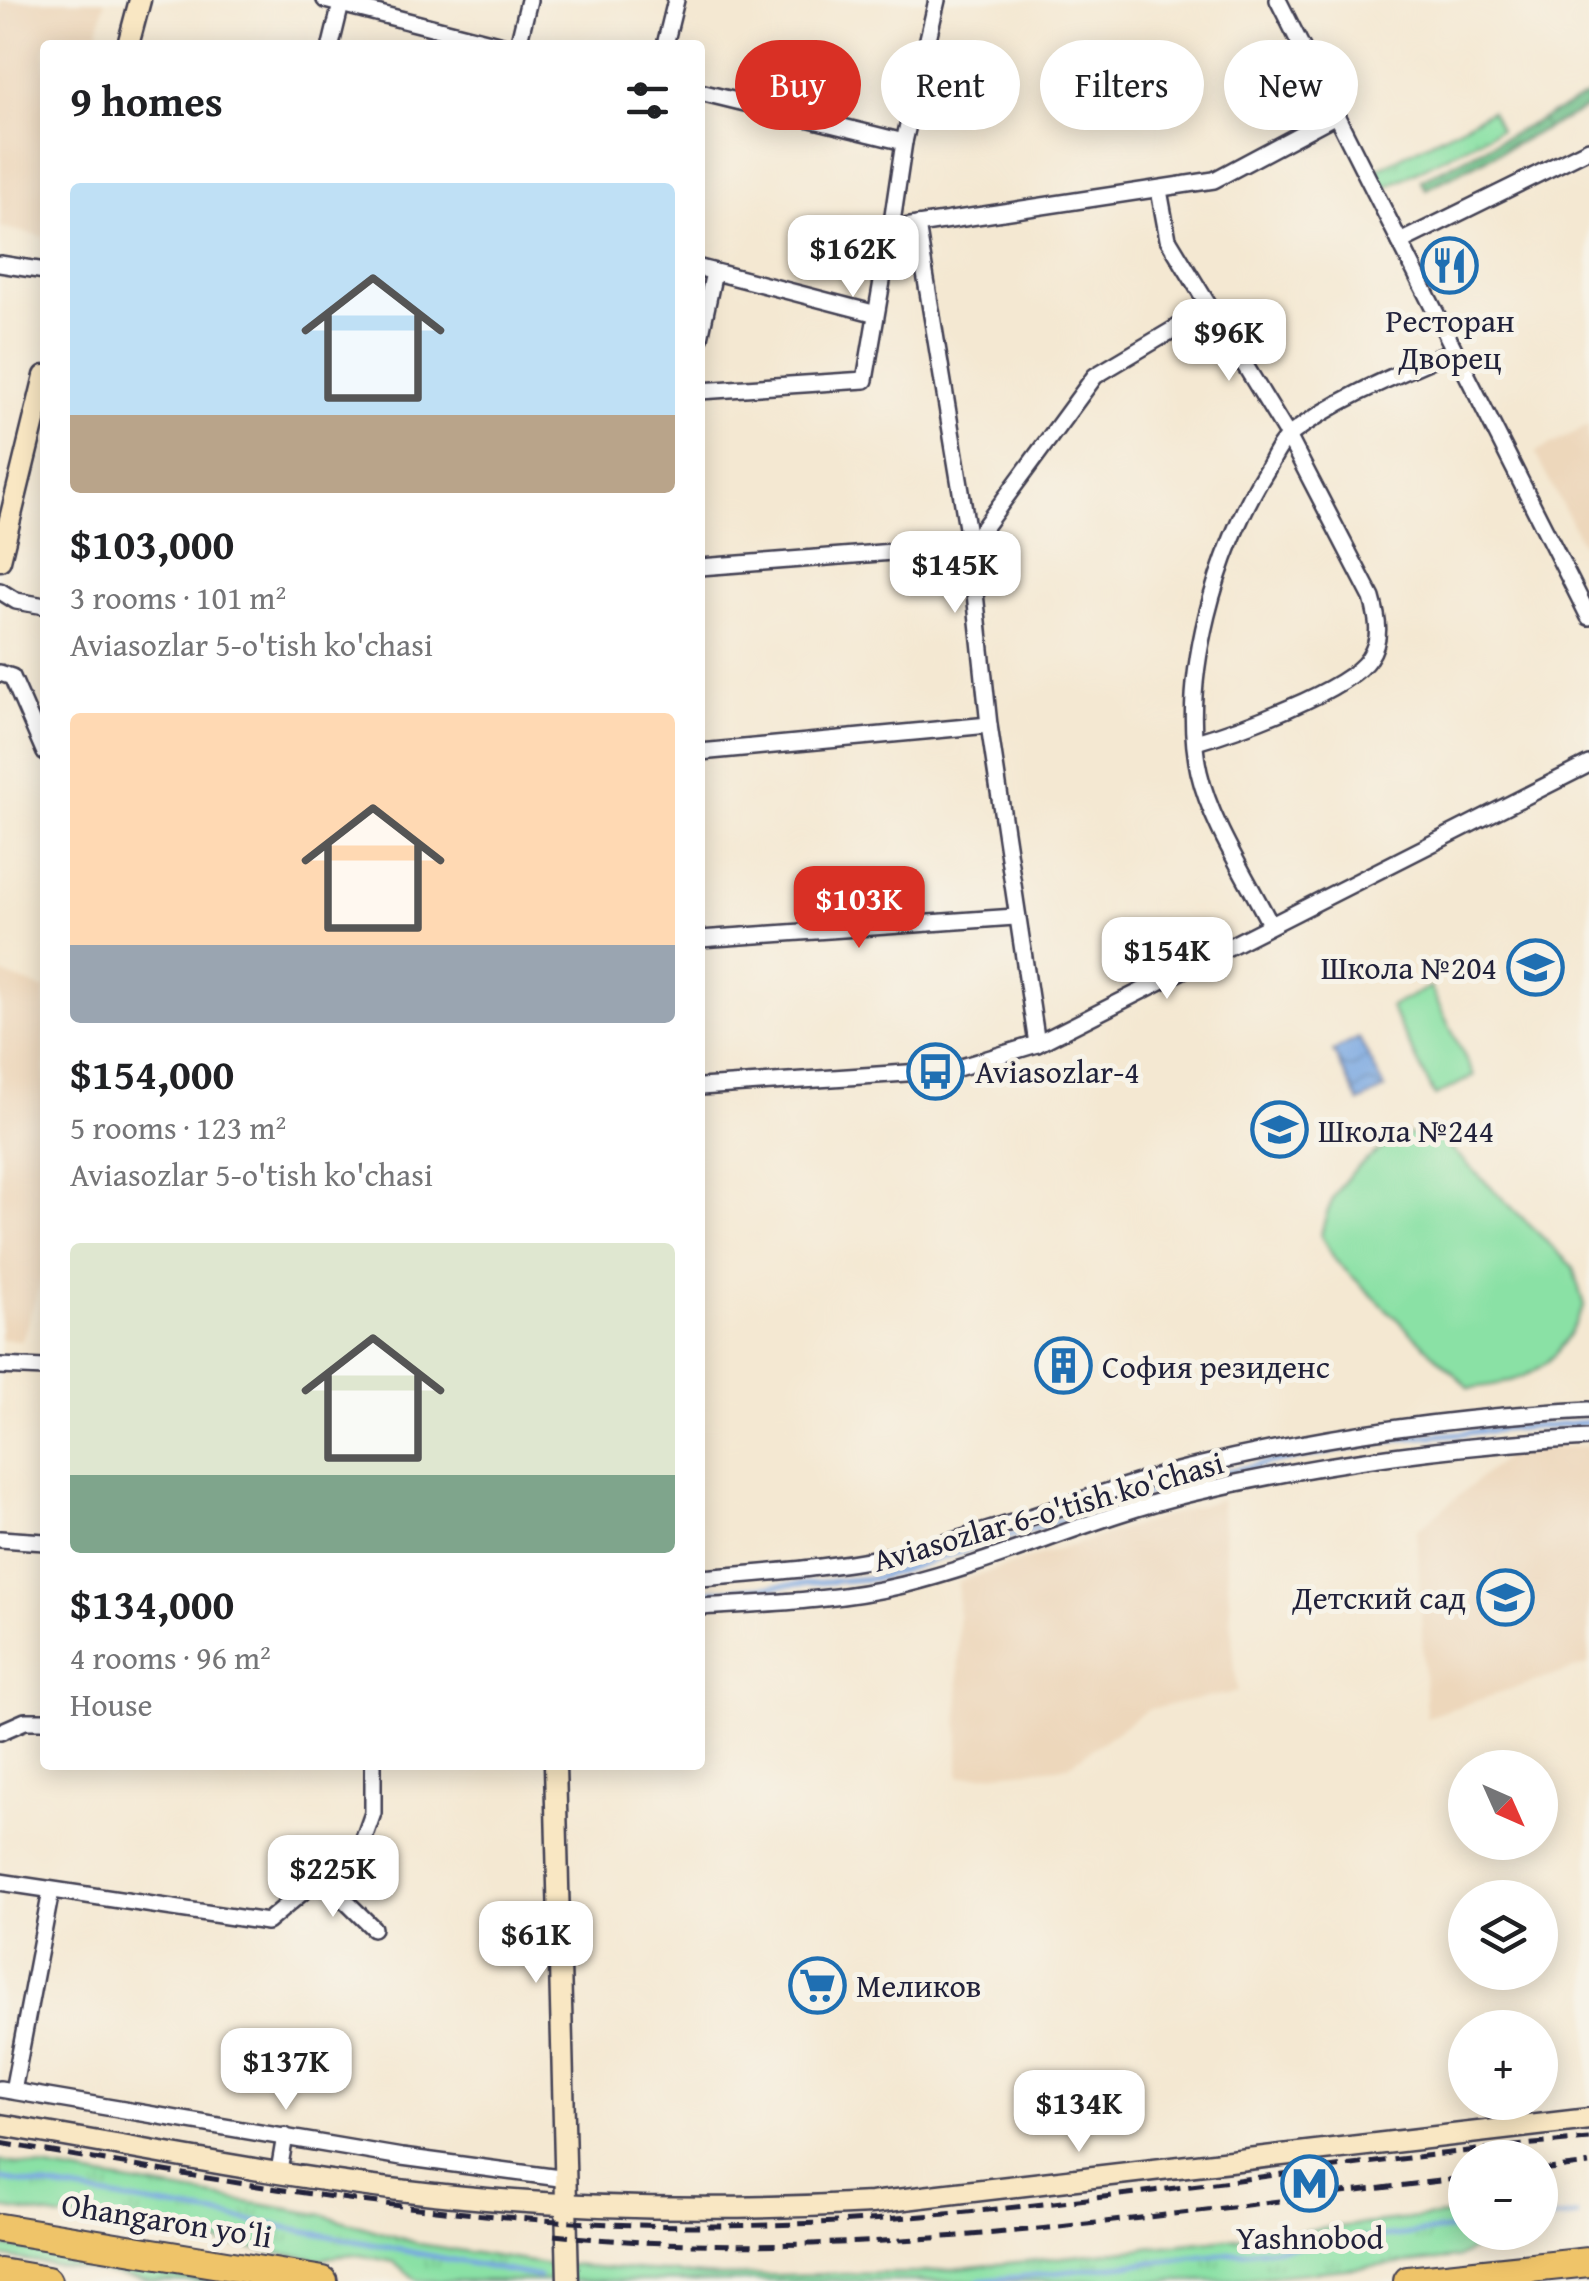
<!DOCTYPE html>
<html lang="en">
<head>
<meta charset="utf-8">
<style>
  body { margin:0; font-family:"Gentium Book Plus",serif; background:#f6f6f6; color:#202124; height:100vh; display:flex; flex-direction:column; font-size:38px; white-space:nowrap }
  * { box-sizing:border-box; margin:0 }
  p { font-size:32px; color:#757577 }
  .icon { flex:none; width:55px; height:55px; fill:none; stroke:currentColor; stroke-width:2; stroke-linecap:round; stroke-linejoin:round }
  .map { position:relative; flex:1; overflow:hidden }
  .side { position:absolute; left:40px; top:40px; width:665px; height:1730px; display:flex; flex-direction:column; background:#fff; border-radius:10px; box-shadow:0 5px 25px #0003 }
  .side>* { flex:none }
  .guide { position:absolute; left:735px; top:40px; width:702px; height:90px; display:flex; gap:20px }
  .needle { width:65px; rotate:135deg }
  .tools { position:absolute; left:1448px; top:1750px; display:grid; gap:20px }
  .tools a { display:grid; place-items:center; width:110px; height:110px; border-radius:50%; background:#fff; box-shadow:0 5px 25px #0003; font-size:50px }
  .price { position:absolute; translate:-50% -85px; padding:0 22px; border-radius:20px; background:#fff; color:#222; font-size:32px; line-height:65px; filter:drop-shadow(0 2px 5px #0008) }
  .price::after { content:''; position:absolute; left:50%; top:60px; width:30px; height:22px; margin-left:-15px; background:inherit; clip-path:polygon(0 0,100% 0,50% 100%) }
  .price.current { background:#d93025; color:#fff }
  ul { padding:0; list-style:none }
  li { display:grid; align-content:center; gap:20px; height:530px; padding:0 30px }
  li span { display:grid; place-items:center; height:310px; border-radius:10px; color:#555 }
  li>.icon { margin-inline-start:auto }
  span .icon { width:180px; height:180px; fill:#fffc; stroke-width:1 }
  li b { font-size:42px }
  h2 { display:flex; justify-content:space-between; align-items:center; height:120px; padding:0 30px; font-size:42px }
  .pill { padding:0 35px; border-radius:45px; background:#fff; box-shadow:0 5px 25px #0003; font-size:35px; line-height:90px }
  .pill.current { background:#d93025; color:#fff }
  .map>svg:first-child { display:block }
  .built { fill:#edd7bb }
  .grass { fill:url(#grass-tufts); stroke:#568270; stroke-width:2.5 }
  .forest { fill:url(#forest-crowns); stroke:#487062; stroke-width:2.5 }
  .garden { fill:#8ae1a5; stroke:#568270; stroke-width:2.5 }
  .water { fill:url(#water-waves); stroke:#4c648e; stroke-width:2.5 }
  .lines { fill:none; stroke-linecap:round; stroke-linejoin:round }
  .stream { stroke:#77a6e1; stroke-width:5 }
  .street-casing { stroke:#424052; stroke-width:20 }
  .secondary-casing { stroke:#424052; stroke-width:25 }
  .highway-casing { stroke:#424052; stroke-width:32 }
  .street { stroke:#fff; stroke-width:15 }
  .secondary { stroke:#f9e7c3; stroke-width:20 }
  .highway { stroke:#efc469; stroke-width:28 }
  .rail { stroke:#22223b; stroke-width:5; stroke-dasharray:15 8; stroke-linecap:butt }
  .labels { text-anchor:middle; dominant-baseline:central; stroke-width:10; stroke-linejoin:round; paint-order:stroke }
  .poi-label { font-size:32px; fill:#22223b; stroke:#f7f3e8; text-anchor:start }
  .street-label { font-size:32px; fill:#22223b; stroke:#f7f3e8 }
</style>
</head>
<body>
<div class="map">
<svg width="1589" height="2281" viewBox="0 0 1589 2281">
  <defs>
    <pattern id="grass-tufts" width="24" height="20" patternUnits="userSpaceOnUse" patternTransform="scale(2.5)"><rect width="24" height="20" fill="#8ae1a5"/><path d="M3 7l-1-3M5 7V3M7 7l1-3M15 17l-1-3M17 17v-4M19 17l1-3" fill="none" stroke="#77c18f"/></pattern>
    <pattern id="forest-crowns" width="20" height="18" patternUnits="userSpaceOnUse" patternTransform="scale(2.5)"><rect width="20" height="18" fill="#6fbf8a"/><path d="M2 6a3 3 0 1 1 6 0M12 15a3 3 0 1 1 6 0" fill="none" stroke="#5b9b72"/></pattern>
    <pattern id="water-waves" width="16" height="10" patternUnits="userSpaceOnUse" patternTransform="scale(2.5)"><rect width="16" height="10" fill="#77a6e1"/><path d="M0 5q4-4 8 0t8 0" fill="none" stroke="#6187b8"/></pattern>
  </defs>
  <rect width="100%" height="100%" fill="#f7f3e8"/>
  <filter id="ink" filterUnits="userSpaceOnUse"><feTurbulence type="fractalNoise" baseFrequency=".01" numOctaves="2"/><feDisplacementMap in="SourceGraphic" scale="20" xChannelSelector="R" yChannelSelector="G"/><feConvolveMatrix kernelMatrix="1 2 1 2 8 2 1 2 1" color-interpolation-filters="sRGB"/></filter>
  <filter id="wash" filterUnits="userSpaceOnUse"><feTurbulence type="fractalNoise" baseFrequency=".0048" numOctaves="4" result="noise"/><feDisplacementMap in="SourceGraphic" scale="40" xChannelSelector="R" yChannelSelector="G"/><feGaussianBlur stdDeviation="2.25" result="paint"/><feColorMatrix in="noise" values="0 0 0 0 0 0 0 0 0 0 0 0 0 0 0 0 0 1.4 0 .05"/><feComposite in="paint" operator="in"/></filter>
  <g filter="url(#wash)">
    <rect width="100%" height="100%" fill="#f4e8d2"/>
    <g class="built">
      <path d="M0,0H105L95,45H45V237L0,227Z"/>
      <path d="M1589,425V557L1535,453Z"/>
      <path d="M0,973L45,990V1268L22,1340L0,1339Z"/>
      <path d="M1589,1446V1664L1426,1717L1417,1530L1515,1449Z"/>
      <path d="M1221,1499L1237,1692L1148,1709L1068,1766L959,1777L958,1581Z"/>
    </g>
    <g class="grass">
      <path d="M1491,111L1500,129L1384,188L1375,170Z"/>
      <path d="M0,2161L324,2215L420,2244L556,2266L553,2281H418L394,2262L353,2254L317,2259L0,2208Z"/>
      <path d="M1465,2213V2232L1502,2233L1458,2258L1224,2281H567L569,2265L714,2276L918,2273Z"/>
      <path d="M0,2245L4,2246L218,2281H154L0,2256Z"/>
    </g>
    <path class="forest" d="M1589,95V107L1426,189L1421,180Z"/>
    <g class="garden">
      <path d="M1430,987L1474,1076L1435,1096L1390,1007Z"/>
      <path d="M1403,1135H1437L1573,1267L1584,1306C1557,1363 1534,1383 1469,1388L1336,1261L1321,1236C1331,1182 1358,1164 1403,1135Z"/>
    </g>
    <path class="water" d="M1359,1038L1385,1089L1359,1102L1333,1051Z"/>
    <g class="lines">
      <g class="stream">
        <path d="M700,1592L875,1578L1211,1474L1405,1438L1589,1422"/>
        <path d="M0,2179L269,2224L539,2277"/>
        <path d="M1540,2220L1577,2216"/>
        <path d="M979,2281L1465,2228"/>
      </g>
    </g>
  </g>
  <g filter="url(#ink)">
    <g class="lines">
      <defs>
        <g id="street">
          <path d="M325,0L502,45"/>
          <path d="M937,0L904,142L891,229L1214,180L1336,115"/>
          <path d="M1278,0L1589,617"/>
          <path d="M331,45L341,4"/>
          <path d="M518,45L529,0"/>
          <path d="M665,45L676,0"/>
          <path d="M700,92L904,142"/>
          <path d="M1159,190L1168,239L1288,436L1372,598C1378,619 1382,639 1369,658C1348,691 1234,731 1196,742"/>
          <path d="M1400,242L1589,149"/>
          <path d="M0,264L45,271"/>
          <path d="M700,268L873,313"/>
          <path d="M700,338L714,272"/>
          <path d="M700,391L865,380L891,229"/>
          <path d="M700,567L970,546L917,225"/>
          <path d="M0,591L16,601L45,606"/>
          <path d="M0,673L12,677L45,753"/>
          <path d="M700,752L989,725"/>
          <path d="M1270,924C1246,876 1211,824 1199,772C1179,680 1217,549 1266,471C1273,459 1280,442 1291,434C1340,397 1399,374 1454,350"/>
          <path d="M700,939L1015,917"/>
          <path d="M1037,1044L989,725L970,546L1095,376L1208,309"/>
          <path d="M700,1087L951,1070L1037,1044L1589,764"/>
          <path d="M0,1366L45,1368"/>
          <path d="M0,1539L45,1542"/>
          <path d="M700,1578C775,1572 851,1567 925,1548C1013,1527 1097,1491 1185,1469C1318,1436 1453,1417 1589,1410"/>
          <path d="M700,1607C768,1603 837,1601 903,1585C1001,1561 1094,1516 1192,1493C1323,1462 1455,1445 1589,1438"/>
          <path d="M0,1732L25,1721H45"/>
          <path d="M323,1879L373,1928"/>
          <path d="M0,1882L267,1922L363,1841L373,1813V1765"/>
          <path d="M0,2089L402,2157L567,2179"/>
          <path d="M13,2091L51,1891"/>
          <path d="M279,2171L285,2136"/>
        </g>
        <g id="secondary">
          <path d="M128,45L140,0"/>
          <path d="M0,560L45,376"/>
          <path d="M555,1765L568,2281"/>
          <path d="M0,2125C133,2147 265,2174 399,2190C555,2209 713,2212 871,2203L1589,2119"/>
        </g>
        <g id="highway">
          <path d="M0,2228L323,2281"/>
          <path d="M0,2273L47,2281"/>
          <path d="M1408,2281L1589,2262"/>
        </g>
      </defs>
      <use href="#street" class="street-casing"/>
      <use href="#secondary" class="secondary-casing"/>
      <use href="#highway" class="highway-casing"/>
      <use href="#street" class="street"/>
      <use href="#secondary" class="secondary"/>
      <use href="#highway" class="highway"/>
      <g class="rail">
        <path d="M0,2143C230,2182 460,2225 693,2226C994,2227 1291,2164 1589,2139"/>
        <path d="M1540,2170L1589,2164"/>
        <path d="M554,2235C859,2267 1162,2213 1465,2178"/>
      </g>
    </g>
  </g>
  <defs>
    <symbol id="restaurant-ring" viewBox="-11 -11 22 22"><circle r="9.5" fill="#f7f3e8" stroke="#1f6fb2" stroke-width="1.5"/><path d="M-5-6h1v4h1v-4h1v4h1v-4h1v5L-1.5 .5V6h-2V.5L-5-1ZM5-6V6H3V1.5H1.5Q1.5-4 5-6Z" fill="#1f6fb2"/></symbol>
    <symbol id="school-ring" viewBox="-11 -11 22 22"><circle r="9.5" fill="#f7f3e8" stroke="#1f6fb2" stroke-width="1.5"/><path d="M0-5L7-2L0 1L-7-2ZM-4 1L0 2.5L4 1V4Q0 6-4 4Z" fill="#1f6fb2"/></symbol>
    <symbol id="bus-ring" viewBox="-11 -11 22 22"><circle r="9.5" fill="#f7f3e8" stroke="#1f6fb2" stroke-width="1.5"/><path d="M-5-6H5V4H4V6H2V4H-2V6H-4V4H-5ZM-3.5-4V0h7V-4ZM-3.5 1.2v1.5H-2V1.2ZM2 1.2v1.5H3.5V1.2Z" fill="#1f6fb2"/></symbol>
    <symbol id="building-ring" viewBox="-11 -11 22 22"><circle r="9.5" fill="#f7f3e8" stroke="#1f6fb2" stroke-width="1.5"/><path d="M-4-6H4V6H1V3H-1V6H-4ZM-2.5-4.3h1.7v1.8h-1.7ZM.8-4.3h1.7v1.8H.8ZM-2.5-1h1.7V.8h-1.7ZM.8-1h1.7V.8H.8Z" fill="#1f6fb2"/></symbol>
    <symbol id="supermarket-ring" viewBox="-11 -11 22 22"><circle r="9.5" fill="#f7f3e8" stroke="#1f6fb2" stroke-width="1.5"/><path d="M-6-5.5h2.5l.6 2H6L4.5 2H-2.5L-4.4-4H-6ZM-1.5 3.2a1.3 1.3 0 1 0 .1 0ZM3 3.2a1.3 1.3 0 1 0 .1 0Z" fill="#1f6fb2"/></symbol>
    <symbol id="metro-ring" viewBox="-11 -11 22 22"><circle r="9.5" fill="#f7f3e8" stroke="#1f6fb2" stroke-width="1.5"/><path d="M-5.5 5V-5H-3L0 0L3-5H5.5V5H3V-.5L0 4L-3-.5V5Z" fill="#1f6fb2"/></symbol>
  </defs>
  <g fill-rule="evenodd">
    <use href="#restaurant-ring" x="1418" y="234" width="63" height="63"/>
    <use href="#school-ring" x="1504" y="936" width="63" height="63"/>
    <use href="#bus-ring" x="904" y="1040" width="63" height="63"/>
    <use href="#school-ring" x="1248" y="1098" width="63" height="63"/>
    <use href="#building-ring" x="1032" y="1334" width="63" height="63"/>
    <use href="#school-ring" x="1474" y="1566" width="63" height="63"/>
    <use href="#supermarket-ring" x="786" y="1954" width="63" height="63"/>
    <use href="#metro-ring" x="1278" y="2152" width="63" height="63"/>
  </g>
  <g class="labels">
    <g class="poi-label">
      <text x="1450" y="320" text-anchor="middle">Ресторан<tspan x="1450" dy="37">Дворец</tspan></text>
      <text x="1497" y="967" text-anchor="end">Школа №204</text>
      <text x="975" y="1071">Aviasozlar-4</text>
      <text x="1318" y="1130">Школа №244</text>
      <text x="1102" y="1366">София резиденс</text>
      <text x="1466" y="1597" text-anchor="end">Детский сад</text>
      <text x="856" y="1985">Меликов</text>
      <text x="1310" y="2237" text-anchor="middle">Yashnobod</text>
    </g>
    <g class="street-label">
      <text transform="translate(1048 1511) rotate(-16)">Aviasozlar 6-o'tish ko'chasi</text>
      <text transform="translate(167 2220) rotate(9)">Ohangaron yoʻli</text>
    </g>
  </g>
</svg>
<div class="tools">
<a><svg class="needle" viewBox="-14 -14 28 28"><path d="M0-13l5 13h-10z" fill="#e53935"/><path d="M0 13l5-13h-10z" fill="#757577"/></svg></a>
<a><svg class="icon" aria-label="layers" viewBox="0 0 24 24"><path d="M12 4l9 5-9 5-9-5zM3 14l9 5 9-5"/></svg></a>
<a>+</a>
<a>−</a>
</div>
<b class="price" style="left:853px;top:300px">$162K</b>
<b class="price" style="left:1229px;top:384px">$96K</b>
<b class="price" style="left:955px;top:616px">$145K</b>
<b class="price current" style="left:859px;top:951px">$103K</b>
<b class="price" style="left:1167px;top:1002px">$154K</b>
<b class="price" style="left:333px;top:1920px">$225K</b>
<b class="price" style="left:536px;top:1986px">$61K</b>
<b class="price" style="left:286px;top:2113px">$137K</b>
<b class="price" style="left:1079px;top:2155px">$134K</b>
<div class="guide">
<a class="pill current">Buy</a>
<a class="pill">Rent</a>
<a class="pill">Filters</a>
<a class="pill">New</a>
</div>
<section class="side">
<h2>9 homes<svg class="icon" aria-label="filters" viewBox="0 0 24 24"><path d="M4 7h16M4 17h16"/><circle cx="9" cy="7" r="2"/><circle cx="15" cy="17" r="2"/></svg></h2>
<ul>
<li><span style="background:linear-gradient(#bfe0f5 75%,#b9a48a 0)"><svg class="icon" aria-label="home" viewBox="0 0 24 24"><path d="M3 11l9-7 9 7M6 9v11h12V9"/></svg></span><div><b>$103,000</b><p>3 rooms · 101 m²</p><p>Aviasozlar 5-o'tish ko'chasi</p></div></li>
<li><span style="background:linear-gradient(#ffd9b3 75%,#9aa5b1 0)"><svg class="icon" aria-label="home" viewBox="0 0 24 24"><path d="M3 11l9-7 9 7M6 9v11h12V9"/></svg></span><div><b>$154,000</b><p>5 rooms · 123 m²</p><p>Aviasozlar 5-o'tish ko'chasi</p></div></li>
<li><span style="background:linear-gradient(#dfe7d0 75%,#7fa58c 0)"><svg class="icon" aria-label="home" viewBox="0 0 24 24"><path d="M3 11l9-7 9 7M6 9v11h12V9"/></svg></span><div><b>$134,000</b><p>4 rooms · 96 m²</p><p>House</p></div></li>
</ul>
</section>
</div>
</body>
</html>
